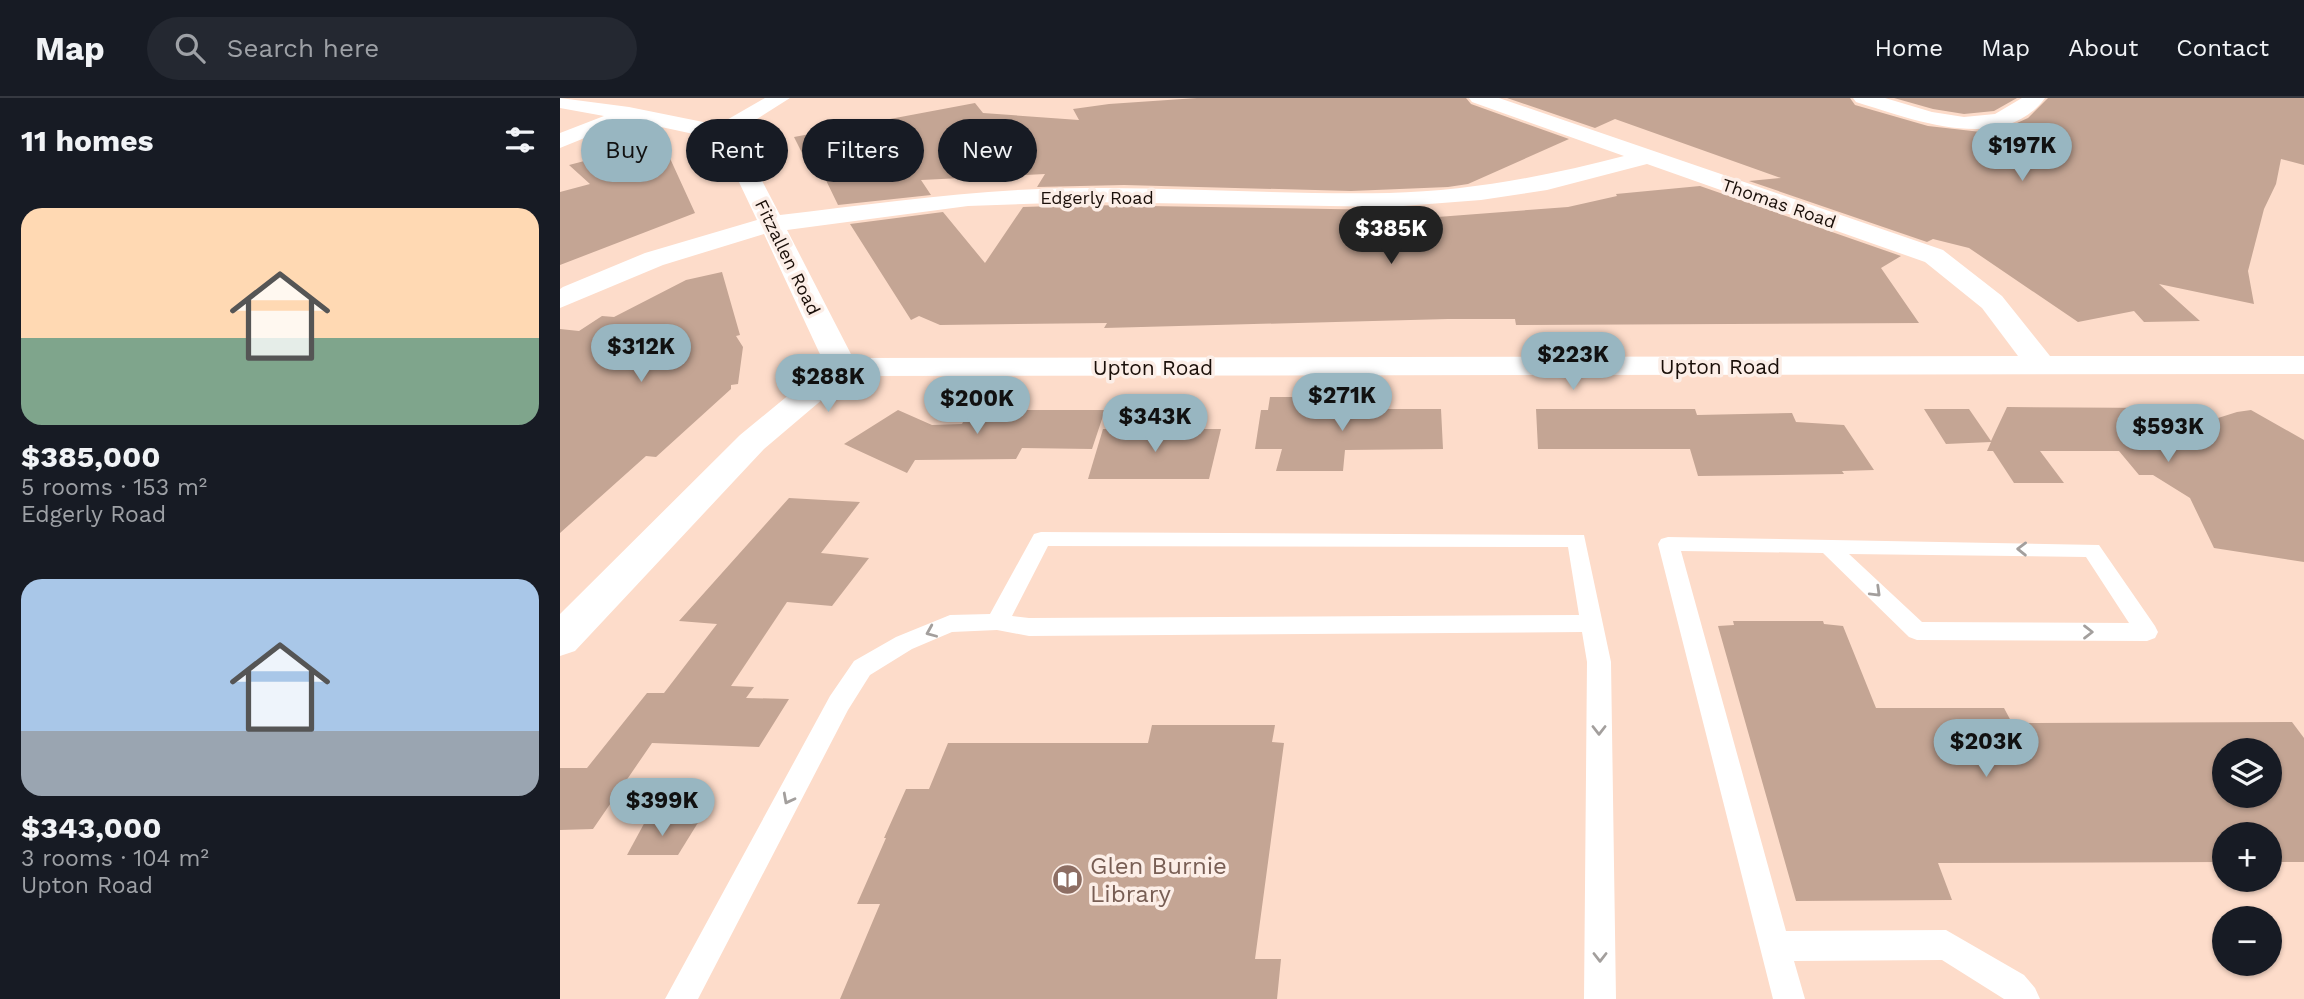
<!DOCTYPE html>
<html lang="en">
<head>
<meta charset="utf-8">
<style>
  body { margin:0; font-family:"Work Sans",sans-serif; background:#242831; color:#f1f3f6; height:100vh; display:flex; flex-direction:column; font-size:26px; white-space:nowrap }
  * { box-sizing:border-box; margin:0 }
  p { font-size:23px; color:#9ea1a6 }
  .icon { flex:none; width:38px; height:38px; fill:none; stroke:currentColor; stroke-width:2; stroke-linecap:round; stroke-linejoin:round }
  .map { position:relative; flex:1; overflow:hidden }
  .panel { display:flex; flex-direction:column; background:#171b24; width:560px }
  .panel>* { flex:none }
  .guide { position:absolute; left:21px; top:21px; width:665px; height:63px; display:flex; gap:14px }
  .fabs { position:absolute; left:1652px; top:640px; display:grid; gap:14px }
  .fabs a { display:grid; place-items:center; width:70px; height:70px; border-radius:50%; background:#171b24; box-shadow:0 2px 5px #0004; font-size:35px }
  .price { position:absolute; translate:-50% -60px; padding:0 16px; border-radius:24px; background:#98b6c1; color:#111; font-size:23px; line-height:46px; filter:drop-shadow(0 2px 4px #0008) }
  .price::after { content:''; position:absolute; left:50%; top:42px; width:21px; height:16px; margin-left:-10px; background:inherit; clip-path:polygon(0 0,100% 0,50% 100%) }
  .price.active { background:#222; color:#fff }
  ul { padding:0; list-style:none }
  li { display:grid; align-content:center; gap:14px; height:371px; padding:0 21px }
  li span { display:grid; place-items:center; height:217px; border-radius:21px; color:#555 }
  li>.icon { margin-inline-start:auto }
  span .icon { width:126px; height:126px; fill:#fffc; stroke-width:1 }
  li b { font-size:30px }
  h2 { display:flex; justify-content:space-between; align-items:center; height:84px; padding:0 21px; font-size:30px }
  .tag { padding:0 24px; border-radius:32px; background:#171b24; box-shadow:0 2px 5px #0004; font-size:24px; line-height:63px }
  .tag.active { background:#98b6c1; color:#111 }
  header { display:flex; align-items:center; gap:42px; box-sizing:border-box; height:98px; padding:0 35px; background:#171b24; border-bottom:2px solid #363941 }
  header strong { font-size:33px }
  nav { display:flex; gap:38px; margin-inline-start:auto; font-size:24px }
  .search { width:490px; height:63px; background:#242831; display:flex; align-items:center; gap:18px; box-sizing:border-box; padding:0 24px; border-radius:38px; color:#9ea1a6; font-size:26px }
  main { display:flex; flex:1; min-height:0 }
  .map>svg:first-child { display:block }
  .building { fill:#c4a594; fill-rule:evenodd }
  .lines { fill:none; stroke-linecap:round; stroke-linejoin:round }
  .service { fill:#fff; fill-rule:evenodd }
  .minor { fill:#fff; fill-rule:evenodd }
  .oneway { stroke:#a39f9d }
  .labels { text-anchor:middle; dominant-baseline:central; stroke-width:7; stroke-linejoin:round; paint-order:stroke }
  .far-street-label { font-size:18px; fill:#1a0f09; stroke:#fceee7 }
  .street-label { font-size:21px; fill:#1a0f09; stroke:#fceee7 }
  .near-education-label { font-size:24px; fill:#785e54; stroke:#fceee7; text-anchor:start }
</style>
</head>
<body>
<header>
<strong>Map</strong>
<div class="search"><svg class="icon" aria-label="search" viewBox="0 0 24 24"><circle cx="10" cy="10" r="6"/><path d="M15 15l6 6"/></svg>Search here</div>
<nav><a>Home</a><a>Map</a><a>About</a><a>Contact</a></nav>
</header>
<main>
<section class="panel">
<h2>11 homes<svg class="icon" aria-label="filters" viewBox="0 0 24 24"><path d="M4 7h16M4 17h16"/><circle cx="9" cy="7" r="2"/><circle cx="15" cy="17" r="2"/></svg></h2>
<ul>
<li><span style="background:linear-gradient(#ffd9b3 60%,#7fa58c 0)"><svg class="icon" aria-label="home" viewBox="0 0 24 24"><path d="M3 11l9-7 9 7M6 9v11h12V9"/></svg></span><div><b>$385,000</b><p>5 rooms · 153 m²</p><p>Edgerly Road</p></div></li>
<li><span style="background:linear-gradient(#a9c7e8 70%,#9aa5b1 0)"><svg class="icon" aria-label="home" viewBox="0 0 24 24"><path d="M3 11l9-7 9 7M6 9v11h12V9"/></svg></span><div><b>$343,000</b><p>3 rooms · 104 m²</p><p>Upton Road</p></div></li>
</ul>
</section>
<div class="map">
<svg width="1744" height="901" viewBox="0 0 1744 901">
  <rect width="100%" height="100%" fill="#fddcca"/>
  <g class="building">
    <path d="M637,0H906L911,6L1009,41L908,86L888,89L791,93L564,87L477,89L485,76L361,82L371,97L278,107L262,74L253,77L234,39L415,5L423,15L519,22L513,11L549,6Z"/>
    <path d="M947,0H1290L1295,7L1368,28L1421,34L1446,30L1468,20L1488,0H1744V67L1721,61L1716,86L1704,111L1688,173L1694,206L1599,186L1640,223L1584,224L1574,213L1518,224L1409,150L1373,141L1367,144L1189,83L1221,80L1055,21L1035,30Z"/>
    <path d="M1334,0H1457L1434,13L1404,16L1373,11Z"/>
    <path d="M73,44L92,59L108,56L135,115L0,167V94L30,86L9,67L32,61L26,56Z"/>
    <path d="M1140,88L1341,158L1321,170L1359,225L956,227L955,221H888L544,230L547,225L380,227L359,218L351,222L290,126L383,114L425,165L463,109L525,107L830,112L855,110L825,123L1008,109L1057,98L1056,96Z"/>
    <path d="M162,174L180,237L176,238L183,249L178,286L171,287V291L96,359L86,358L0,435V231L19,233L42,218L54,219L126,182Z"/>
    <path d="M710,299H743L741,311H881L883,351L785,352L783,373H716L722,351H695L701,312H708Z"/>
    <path d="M1447,309L1600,310L1620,332L1677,314L1691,312L1744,342V464L1654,450L1630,400L1593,377H1579L1559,353H1480L1504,385H1454L1433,353H1427L1431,344L1386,346L1364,311H1409L1431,343Z"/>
    <path d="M976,311H1135L1137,317L1232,315L1236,324L1284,327L1314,372L1282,373L1284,376L1138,378L1130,351H978Z"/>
    <path d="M338,312L372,327L402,326L409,312H545L532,351L462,350L456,361L355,362L347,375L284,346Z"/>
    <path d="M543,331H661L649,381H528Z"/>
    <path d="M229,400L300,404L261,455L309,460L272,508L227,504L171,588L194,589L186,600L229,601L199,649L92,645L33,731L0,732V670H27L87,595H104L157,526L119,523Z"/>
    <path d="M1173,523H1263L1264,526L1283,528L1316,610H1444L1452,625L1732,624L1744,640V764H1710V737H1664V764L1378,765L1392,802L1236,803L1158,528L1174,527ZM1664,653H1710V698H1664Z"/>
    <path d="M592,627H715L712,644L724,645L695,861H721L717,901H280L320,806H297L326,740H324L346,691H369L388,645H588Z"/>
    <path d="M86,722L139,723L118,757H67Z"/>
  </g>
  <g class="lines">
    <g class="service">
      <path d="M481,434L1024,437L1051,564L1056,901H1024L1027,564L1022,534L469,538L437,532L392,534L352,551L310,577L288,612L138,901H105L270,598L294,563L336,539L390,517L430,516L474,436ZM488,448L1008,449L1019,517L469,520L452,518Z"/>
      <path d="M1108,439L1539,447L1595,528L1598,534L1595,540L1587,543L1357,542L1349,539L1263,455L1121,453L1226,833L1386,832L1464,877L1475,890L1480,901H1444L1382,862L1234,863L1245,901H1213L1098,446L1101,441ZM1289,456L1526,459L1569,525L1362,524Z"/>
    </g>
    <g class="minor">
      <path d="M0,0L69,9L158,27L205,0H230L172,37L190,60L220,117C322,105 423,90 526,90C627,89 728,97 829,95C909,93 987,78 1064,58L912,4L909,0H939L1383,152L1442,198L1490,258H1744V276L290,278L204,351L15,553L0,558V516L180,337L265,267L204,136L103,167L0,210V191L3,189L85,155L197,122L168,61L152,40L69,22L0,50V35L44,18L0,10ZM1087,66L1365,164L1422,210L1458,258L293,260L227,132L408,108L525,104L830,109L921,102L987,92Z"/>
      <path d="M1293,0H1325L1372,14L1404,19L1435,16L1462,0H1485C1443,58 1349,20 1296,4Z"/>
    </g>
  </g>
  <defs><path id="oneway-chevron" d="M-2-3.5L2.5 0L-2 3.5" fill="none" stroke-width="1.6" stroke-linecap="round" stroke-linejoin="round" transform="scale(1.75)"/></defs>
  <g class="oneway">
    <use href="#oneway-chevron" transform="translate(1462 451) rotate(-179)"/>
    <use href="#oneway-chevron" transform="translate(1316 494) rotate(44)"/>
    <use href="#oneway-chevron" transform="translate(371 534) rotate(157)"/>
    <use href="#oneway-chevron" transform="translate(1528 534)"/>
    <use href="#oneway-chevron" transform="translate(1039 632) rotate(90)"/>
    <use href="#oneway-chevron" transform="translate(228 701) rotate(118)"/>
    <use href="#oneway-chevron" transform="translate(1040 859) rotate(90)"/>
  </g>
  <defs>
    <symbol id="library-disc" viewBox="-11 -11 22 22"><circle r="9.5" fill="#8d6e63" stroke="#fceee7"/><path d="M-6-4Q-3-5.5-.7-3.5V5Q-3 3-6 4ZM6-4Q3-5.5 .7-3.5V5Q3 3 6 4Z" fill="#fff"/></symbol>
  </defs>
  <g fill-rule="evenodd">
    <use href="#library-disc" x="490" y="764" width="35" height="35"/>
  </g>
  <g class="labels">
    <g class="far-street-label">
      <text x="537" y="99">Edgerly Road</text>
      <text transform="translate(1219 105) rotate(19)">Thomas Road</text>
      <text transform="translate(228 159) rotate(64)">Fitzallen Road</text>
    </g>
    <g class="street-label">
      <text x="1160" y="268">Upton Road</text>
      <text x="593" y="269">Upton Road</text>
    </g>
    <g class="near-education-label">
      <text x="530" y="768">Glen Burnie<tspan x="530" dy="28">Library</tspan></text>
    </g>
  </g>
</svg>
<div class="fabs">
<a><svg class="icon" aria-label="layers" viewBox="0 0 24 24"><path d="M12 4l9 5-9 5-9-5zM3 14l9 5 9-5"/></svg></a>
<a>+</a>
<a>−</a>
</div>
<b class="price" style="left:1462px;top:85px">$197K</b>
<b class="price active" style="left:831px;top:168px">$385K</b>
<b class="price" style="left:81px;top:286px">$312K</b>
<b class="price" style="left:1013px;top:294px">$223K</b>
<b class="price" style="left:268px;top:316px">$288K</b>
<b class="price" style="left:782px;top:335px">$271K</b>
<b class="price" style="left:417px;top:338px">$200K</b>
<b class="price" style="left:595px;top:356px">$343K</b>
<b class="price" style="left:1608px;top:366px">$593K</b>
<b class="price" style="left:1426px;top:681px">$203K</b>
<b class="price" style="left:102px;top:740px">$399K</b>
<div class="guide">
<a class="tag active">Buy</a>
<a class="tag">Rent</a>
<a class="tag">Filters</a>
<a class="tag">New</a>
</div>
</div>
</main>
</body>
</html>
